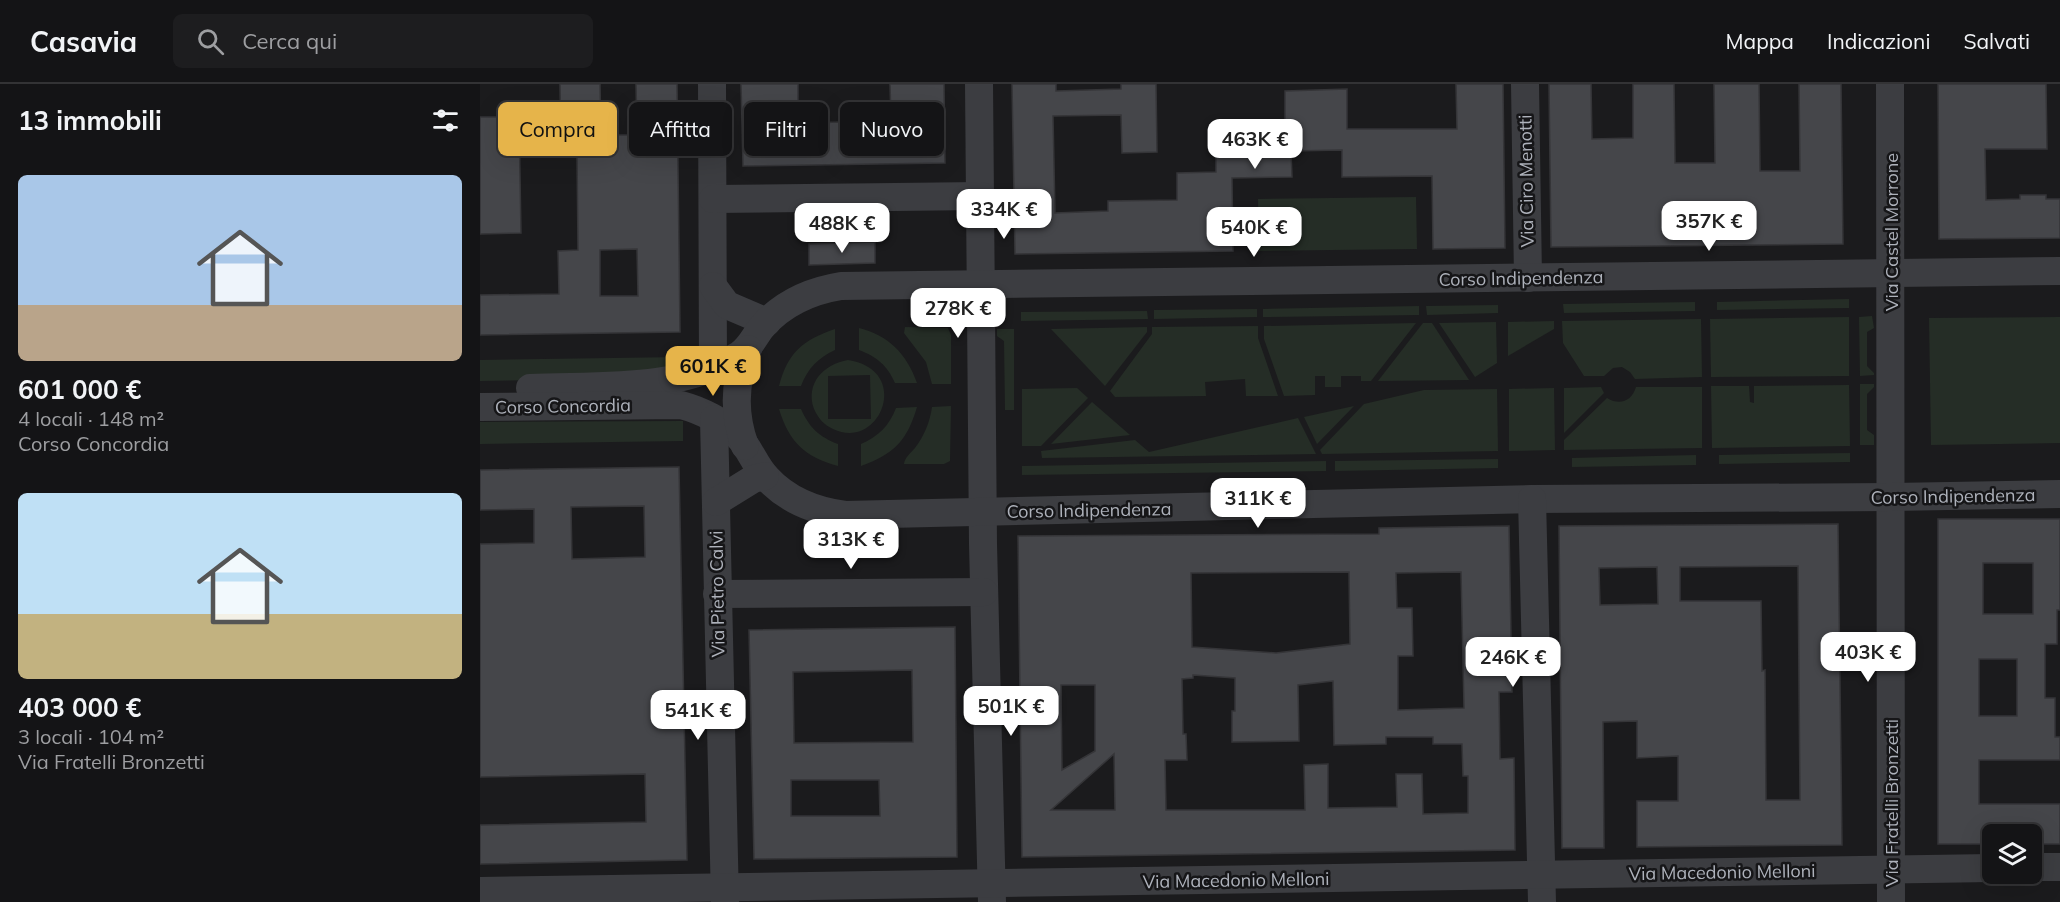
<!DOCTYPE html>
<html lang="it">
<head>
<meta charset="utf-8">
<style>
  body { margin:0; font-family:Mulish,sans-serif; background:#1d1d1f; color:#f1f3f6; height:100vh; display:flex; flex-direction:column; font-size:22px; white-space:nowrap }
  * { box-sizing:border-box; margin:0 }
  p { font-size:20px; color:#9d9ea1 }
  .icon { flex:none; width:33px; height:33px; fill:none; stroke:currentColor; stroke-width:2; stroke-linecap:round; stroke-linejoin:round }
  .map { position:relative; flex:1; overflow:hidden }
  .side { display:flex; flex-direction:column; background:#141416; width:480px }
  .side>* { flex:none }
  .top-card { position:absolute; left:18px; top:18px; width:570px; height:54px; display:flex; gap:12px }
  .tools { position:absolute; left:1502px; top:740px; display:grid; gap:12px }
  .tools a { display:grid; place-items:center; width:60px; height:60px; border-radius:9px; background:#141416; box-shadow:0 6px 24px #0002,0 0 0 2px #333335; font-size:30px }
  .price { position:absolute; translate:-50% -51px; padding:0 14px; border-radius:12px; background:#fff; color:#222; font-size:20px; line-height:39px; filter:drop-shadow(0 2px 3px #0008) }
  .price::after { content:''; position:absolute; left:50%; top:36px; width:18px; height:14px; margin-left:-9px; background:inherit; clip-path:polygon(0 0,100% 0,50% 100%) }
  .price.active { background:#e6b44a; color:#111 }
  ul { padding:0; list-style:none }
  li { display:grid; align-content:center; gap:12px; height:318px; padding:0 18px }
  li span { display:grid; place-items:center; height:186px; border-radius:9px; color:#555 }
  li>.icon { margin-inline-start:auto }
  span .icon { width:108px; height:108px; fill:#fffc; stroke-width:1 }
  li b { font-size:26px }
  h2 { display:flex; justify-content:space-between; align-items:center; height:72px; padding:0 18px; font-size:26px }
  .pill { padding:0 21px; border-radius:9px; background:#141416; box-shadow:0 6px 24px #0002,0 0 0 2px #333335; font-size:21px; line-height:54px }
  .pill.active { background:#e6b44a; color:#111 }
  header { display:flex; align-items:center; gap:36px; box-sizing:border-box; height:84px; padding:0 30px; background:#141416; border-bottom:2px solid #333335 }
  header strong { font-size:28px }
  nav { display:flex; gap:33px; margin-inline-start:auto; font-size:21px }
  .search { width:420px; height:54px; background:#1d1d1f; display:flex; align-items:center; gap:15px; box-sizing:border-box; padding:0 21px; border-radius:9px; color:#9d9ea1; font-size:22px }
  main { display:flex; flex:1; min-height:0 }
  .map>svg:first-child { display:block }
  .green { fill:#252d26; fill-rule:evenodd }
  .building { fill:#45464a; stroke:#353538; stroke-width:1.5; fill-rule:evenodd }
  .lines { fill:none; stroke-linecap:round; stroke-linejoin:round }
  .minor { stroke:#3c3d41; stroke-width:28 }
  .labels { text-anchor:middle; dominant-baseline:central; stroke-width:5; stroke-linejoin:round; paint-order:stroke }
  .street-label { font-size:18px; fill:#aeb2bb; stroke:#161618 }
</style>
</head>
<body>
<header>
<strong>Casavia</strong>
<div class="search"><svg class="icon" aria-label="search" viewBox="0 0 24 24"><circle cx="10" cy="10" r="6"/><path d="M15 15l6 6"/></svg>Cerca qui</div>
<nav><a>Mappa</a><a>Indicazioni</a><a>Salvati</a></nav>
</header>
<main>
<section class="side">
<h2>13 immobili<svg class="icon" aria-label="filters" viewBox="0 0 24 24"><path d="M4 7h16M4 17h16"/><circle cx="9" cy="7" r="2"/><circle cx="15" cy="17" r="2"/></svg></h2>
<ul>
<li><span style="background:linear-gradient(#a9c7e8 70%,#b9a48a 0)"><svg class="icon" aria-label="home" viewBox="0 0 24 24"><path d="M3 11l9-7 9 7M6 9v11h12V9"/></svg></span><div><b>601 000 €</b><p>4 locali · 148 m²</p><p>Corso Concordia</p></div></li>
<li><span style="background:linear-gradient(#bfe0f5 65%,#c2b280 0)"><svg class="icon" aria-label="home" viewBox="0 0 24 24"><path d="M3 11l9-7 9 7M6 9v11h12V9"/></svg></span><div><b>403 000 €</b><p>3 locali · 104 m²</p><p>Via Fratelli Bronzetti</p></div></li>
</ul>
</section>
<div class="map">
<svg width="1580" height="818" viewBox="0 0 1580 818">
  <rect width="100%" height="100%" fill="#1b1b1d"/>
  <g class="green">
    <path d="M936,113L937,165L779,167L778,115Z"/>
    <path d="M1369,215V224L1237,226V218Z"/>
    <path d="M1215,218V227L1084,229L1083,220Z"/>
    <path d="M1018,221V229L947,231L946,222Z"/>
    <path d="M939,222V231L783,233V225Z"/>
    <path d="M777,225V233L674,235V226Z"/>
    <path d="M667,227L668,235L541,237V228Z"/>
    <path d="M1392,232L1394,244L1387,248V282L1394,289V291L1380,292L1379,233Z"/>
    <path d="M1369,233V292L1231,293L1230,235Z"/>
    <path d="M1580,233V359L1451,361L1449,234Z"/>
    <path d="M1221,235L1222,293L1155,295L1150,288L1142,283L1133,284L1124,292H1104L1083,259L1082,237Z"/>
    <path d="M1074,237V245L1028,272V238Z"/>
    <path d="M1016,238L1017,279L995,293L959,239Z"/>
    <path d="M936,239L891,297H881V292H861V303H845V292H835V311L804,312L784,255V242Z"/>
    <path d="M943,239H952L989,296L898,297Z"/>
    <path d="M778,242V254L798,312H766L765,295L725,298L726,312L635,313L630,307L672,250V243Z"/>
    <path d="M425,243L468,244L471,251V300H452L446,278L424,249Z"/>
    <path d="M667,243V248L625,302L571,245Z"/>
    <path d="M379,244C408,251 427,270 437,299H415C407,281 397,273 379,266Z"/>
    <path d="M355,245V266C338,274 328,284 321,302H299C308,268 323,256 355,245Z"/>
    <path d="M517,245H534V326H525L524,257L517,252Z"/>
    <path d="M202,273V294L0,297V276Z"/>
    <path d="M368,276C433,286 400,368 353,345C344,341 338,334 334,325C325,299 344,280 368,276ZM390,291L391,335H348V292Z"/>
    <path d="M1380,300H1394V303L1387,310V346L1394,351V361H1380Z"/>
    <path d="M1369,301L1370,362L1232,364L1231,302H1269L1270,318L1274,319V302Z"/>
    <path d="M1121,303L1124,309L1084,349V304Z"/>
    <path d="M1156,303H1222V364L1084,366V356L1127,314C1140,322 1152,317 1156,303Z"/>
    <path d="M597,304L608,314L561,362H542V305Z"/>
    <path d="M1074,304L1075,366L1029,367V305Z"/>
    <path d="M1017,305L1018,367L842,370L840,366L884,320L944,306Z"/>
    <path d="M612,318L650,351L571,360Z"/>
    <path d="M471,322L470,377L464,380H424C425,373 430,370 435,364C444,352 450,338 452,323Z"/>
    <path d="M874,322L837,360L824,333Z"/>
    <path d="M437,323C427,357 414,370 381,382V360C399,352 409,342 416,324Z"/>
    <path d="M299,325H321C329,343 339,353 358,360V382C325,373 309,358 299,325Z"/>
    <path d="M818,334L836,370L562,374L561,367L655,356L669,368Z"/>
    <path d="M203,337V357L0,360V338Z"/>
    <path d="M1370,369V378L1239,380V371Z"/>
    <path d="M1216,371V381L1092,383V374Z"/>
    <path d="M1018,375V384L855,387V377Z"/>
    <path d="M846,377V387L542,391V382Z"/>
  </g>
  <g class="building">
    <path d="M80,0H120L121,51H157L156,0H197L200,248L0,251V211L79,210L78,167L98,166L97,70H81ZM157,165L158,212H120V166Z"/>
    <path d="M261,0H318V39L411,37L410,0H464L465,79L263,82Z"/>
    <path d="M532,0H576V7L641,5V0H676L677,68L642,69L641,31L573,32L575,129L628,127V117L697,116V89L736,88V47L805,46V7L867,5V45H977L976,0H1023L1025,164L953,165L952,92L862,93V66L811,67L812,93L752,94L753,167L535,170Z"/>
    <path d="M1069,0H1111L1112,55L1153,54V0H1194L1195,79H1235L1234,0H1279L1280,87H1320L1319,0H1361L1363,160L1071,163Z"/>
    <path d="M1458,0H1566L1567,65H1505L1506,116L1540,115V111H1566V115H1580V154L1459,155Z"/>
    <path d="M0,33H39L41,149L0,150Z"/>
    <path d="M395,158V179L329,181V160Z"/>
    <path d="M199,383L207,776L0,780V741L166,738L165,690L0,693V460L54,459V425L0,426V386ZM164,422L165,473L92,475L91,423Z"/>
    <path d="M1458,435H1580V526H1577V560H1565V614H1575V653H1580V676H1499V720H1580V760H1551V750H1512V760H1458ZM1503,479H1553V530H1503ZM1499,575H1537V632H1499Z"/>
    <path d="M1358,440L1362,761L1157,763V717H1198V672L1157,674V637L1123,638L1124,764H1082L1079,442ZM1318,482L1320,716H1286L1285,586L1282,587L1281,517H1200V483ZM1177,483L1178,520L1120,521L1119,484Z"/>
    <path d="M1029,442L1032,608H1019L1020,675L1034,674L1035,766L542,773L538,452L899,450V444ZM869,488L870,560L796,569L712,563L711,489ZM981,488L984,624L918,626V572H933L932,524H917L916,489ZM713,591L755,594V627H752V658L819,657L818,601L853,597L854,661L906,660V653H953V660H982L983,692H988V729L943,730L942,690H916L917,723L848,724V680L824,681L825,726H686L685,676H707L706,650H703L702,595L713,594ZM581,601H615V667L582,686ZM634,670L635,726H571Z"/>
    <path d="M381,448H402L403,469L336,470V449Z"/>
    <path d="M475,543L477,773L274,775L269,546ZM432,586L433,658L314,659L313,588ZM311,696H399L400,732H311Z"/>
  </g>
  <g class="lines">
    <g class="minor">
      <path d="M232,0L233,284"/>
      <path d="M499,0L503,460L512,818"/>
      <path d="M1045,0L1048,194"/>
      <path d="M1410,0L1411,818"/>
      <path d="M233,115L501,112"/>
      <path d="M233,202L247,221L287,238"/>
      <path d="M50,304C121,301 196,308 259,271C270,264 274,253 282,243C303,219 330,207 361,202L1580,187"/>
      <path d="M0,323L201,321C220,326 245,338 258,352C270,364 275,382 287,394C308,417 335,427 365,431L1052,415L1412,413L1580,410"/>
      <path d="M234,335L245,818"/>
      <path d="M265,362C253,329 254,297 268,265"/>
      <path d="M1052,415L1062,818"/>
      <path d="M236,418L273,395L285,392"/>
      <path d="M237,510L504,508"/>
      <path d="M1551,783H1580"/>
      <path d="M0,807L1512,784"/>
    </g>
  </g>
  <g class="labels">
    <g class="street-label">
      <text transform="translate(1046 97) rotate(-91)">Via Ciro Menotti</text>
      <text transform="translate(1411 148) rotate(-90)">Via Castel Morrone</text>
      <text transform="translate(1041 194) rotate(-1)">Corso Indipendenza</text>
      <text transform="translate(83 322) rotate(-1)">Corso Concordia</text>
      <text transform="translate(1473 412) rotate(-1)">Corso Indipendenza</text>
      <text transform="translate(609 426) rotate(-1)">Corso Indipendenza</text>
      <text transform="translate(237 510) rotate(-91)">Via Pietro Calvi</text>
      <text transform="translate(1411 719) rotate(-90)">Via Fratelli Bronzetti</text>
      <text transform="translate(1242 788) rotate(-1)">Via Macedonio Melloni</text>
      <text transform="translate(756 796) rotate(-1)">Via Macedonio Melloni</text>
    </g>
  </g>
</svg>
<div class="tools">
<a><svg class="icon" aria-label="layers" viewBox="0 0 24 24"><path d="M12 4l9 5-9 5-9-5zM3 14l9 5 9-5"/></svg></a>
</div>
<b class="price" style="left:775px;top:86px">463K €</b>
<b class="price" style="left:524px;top:156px">334K €</b>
<b class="price" style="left:1229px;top:168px">357K €</b>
<b class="price" style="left:362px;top:170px">488K €</b>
<b class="price" style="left:774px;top:174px">540K €</b>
<b class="price" style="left:478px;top:255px">278K €</b>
<b class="price active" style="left:233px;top:313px">601K €</b>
<b class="price" style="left:778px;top:445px">311K €</b>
<b class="price" style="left:371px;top:486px">313K €</b>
<b class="price" style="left:1388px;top:599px">403K €</b>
<b class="price" style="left:1033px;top:604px">246K €</b>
<b class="price" style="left:531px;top:653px">501K €</b>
<b class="price" style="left:218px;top:657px">541K €</b>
<div class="top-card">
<a class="pill active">Compra</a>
<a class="pill">Affitta</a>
<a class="pill">Filtri</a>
<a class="pill">Nuovo</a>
</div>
</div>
</main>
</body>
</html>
